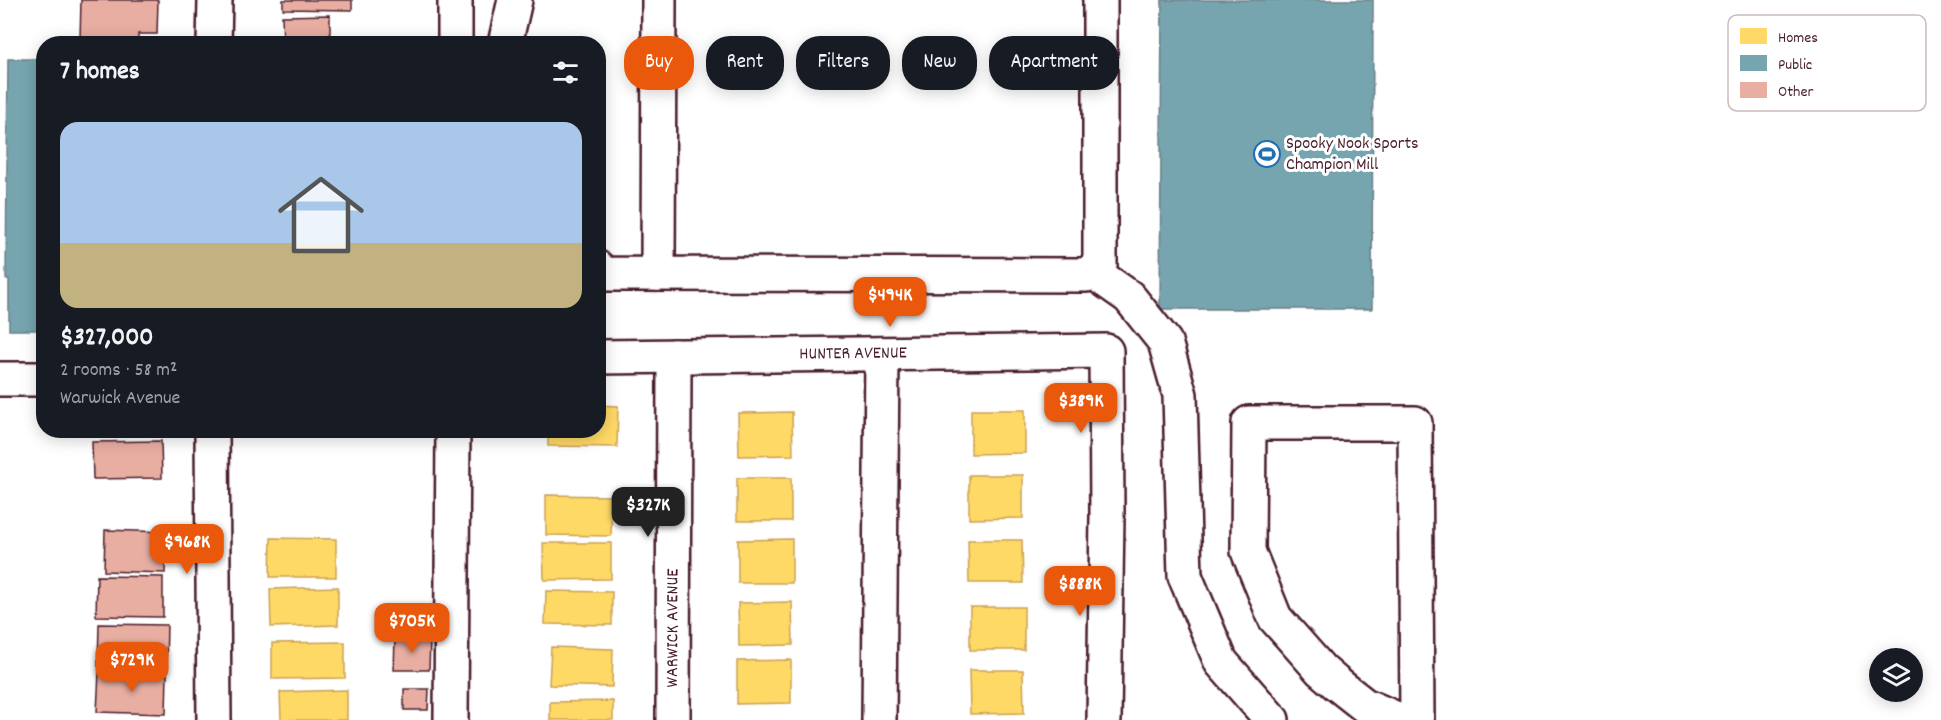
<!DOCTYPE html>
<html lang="en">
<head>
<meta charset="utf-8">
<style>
  body { margin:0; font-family:Dekko,sans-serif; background:#20242c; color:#f1f3f6; height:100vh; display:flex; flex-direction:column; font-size:22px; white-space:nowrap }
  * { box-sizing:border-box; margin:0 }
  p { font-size:20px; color:#9ea1a6 }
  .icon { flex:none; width:33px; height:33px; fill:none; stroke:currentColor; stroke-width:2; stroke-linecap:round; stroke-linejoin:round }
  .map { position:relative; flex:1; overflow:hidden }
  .drawer { position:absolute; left:36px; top:36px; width:570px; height:402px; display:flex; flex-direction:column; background:#171b24; border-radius:24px; box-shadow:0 3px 15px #0003 }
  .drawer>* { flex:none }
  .top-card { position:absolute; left:624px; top:36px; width:570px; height:54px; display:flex; gap:12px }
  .tools { position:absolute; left:1869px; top:648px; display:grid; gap:12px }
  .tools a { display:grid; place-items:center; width:54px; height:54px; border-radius:50%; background:#171b24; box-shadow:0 3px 15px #0003; font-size:30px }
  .price { position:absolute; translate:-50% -51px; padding:0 14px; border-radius:12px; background:#ea580c; color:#fff; font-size:20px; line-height:39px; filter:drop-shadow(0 2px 3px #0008) }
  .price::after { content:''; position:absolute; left:50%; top:36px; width:18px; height:14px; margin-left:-9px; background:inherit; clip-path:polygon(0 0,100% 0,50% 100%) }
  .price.current { background:#222; color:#fff }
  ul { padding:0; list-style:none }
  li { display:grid; align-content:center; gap:12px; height:318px; padding:0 24px }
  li+li { border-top:2px solid #363941 }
  li span { display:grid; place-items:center; height:186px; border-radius:18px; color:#555 }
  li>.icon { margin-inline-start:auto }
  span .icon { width:108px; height:108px; fill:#fffc; stroke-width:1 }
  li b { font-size:26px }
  h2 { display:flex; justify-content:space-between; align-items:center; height:72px; padding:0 24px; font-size:26px }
  .tag { padding:0 21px; border-radius:24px; background:#171b24; box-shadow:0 3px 15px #0003; font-size:21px; line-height:54px }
  .tag.current { background:#ea580c; color:#fff }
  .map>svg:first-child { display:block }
  .homes { fill:#ffd966; stroke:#c9a154; stroke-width:1.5 }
  .public { fill:#76a5af; stroke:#697d87; stroke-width:1.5 }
  .building { fill:#e8aea2; stroke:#4a1f2b; stroke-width:1.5 }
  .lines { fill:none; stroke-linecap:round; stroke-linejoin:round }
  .minor-casing { stroke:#4a1f2b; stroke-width:38 }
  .minor { stroke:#fff; stroke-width:33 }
  .labels { text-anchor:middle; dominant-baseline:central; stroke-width:6; stroke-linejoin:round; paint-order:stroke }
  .poi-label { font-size:18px; fill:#4a1f2b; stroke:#fff; text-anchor:start }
  .street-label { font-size:18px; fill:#4a1f2b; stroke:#fff }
  .key { fill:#fff; stroke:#c9bcbf; stroke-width:1.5 }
  .key-label { font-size:16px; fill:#4a1f2b }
</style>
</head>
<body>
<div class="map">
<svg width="1941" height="720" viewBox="0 0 1941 720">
  <rect width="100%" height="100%" fill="#fff"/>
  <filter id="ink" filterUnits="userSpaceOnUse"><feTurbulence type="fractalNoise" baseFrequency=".0167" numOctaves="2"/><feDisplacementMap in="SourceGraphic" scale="12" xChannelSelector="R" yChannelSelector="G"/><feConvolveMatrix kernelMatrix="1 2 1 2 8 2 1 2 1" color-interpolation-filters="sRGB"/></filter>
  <g filter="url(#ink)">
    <g class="homes">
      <path d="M598,405L618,406L617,447L548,446V430H598Z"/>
      <path d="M971,410H1025V453L971,454Z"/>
      <path d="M792,412L793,455L739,456L738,413Z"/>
      <path d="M969,475H1023V518L969,519Z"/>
      <rect x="737" y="478" width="54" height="43"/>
      <path d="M546,495L612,496L611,536L546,535Z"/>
      <path d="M271,538L336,539V577H270Z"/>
      <path d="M792,539V583H738V540Z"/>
      <path d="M968,540H1022L1023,583H969Z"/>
      <path d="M543,543H611V579L544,580Z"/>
      <path d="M338,587V625L271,627L270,589Z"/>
      <path d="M546,591L612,592V625L545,624Z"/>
      <path d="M792,602L793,645L739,646L738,603Z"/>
      <rect x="970" y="607" width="54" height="43"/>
      <path d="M345,642V678L272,679V643Z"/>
      <path d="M551,647L613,649L612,687L549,685Z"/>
      <path d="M791,660V703L737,704V661Z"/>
      <path d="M969,670H1023L1024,713L970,714Z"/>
      <path d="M347,690V720H281L280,692Z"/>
      <path d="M613,701V720H550V702Z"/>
    </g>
    <g class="public">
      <path d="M1162,0H1373L1372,309H1160Z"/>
      <path d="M8,59H44V250H41V272H44V330H9V279H6Z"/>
    </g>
    <g class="building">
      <path d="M81,0H158L157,34H138V41L80,40Z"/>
      <path d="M283,0H352V10L283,9Z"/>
      <path d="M330,15V44H283L282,16Z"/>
      <path d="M161,441L162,478L93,479L92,442Z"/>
      <path d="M105,530L166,532L165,573L104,571Z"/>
      <path d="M97,576L163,577V617L96,616Z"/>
      <path d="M99,624L167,625L166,668L98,666Z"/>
      <path d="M395,638L430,639L429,670H394Z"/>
      <path d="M99,672L167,674L166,714L97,712Z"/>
      <path d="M404,689H429L428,710H404Z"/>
    </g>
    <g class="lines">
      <defs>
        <g id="minor">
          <path d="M214,44L215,0"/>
          <path d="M455,44V0"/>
          <path d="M505,44L515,0"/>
          <path d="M598,268L604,274L1086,275L1100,265V0"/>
          <path d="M1092,271L1129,297L1165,342L1180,395L1185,576L1221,662L1272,720"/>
          <path d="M658,274L659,0"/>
          <path id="s1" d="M598,357L1106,351L1107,516L1104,720"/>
          <path d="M0,379H44"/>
          <path d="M212,430L214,720"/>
          <path d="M451,720L453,430"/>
          <path id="s2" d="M673,720L674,356"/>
          <path d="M879,720L882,354"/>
          <path d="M1399,720L1364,705L1336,683L1321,670L1275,618L1248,551L1249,423H1415L1417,720"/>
        </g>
      </defs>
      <use href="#minor" class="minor-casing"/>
      <use href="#minor" class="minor"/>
    </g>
  </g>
  <defs>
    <symbol id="stadium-ring" viewBox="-11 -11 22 22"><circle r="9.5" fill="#fff" stroke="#1f6fb2" stroke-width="1.5"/><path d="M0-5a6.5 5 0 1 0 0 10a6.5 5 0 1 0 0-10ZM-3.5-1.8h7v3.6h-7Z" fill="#1f6fb2"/></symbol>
  </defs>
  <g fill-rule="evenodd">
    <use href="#stadium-ring" x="1252" y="139" width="30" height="30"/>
  </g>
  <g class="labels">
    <g class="poi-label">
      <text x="1286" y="144">Spooky Nook Sports<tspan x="1286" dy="21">Champion Mill</tspan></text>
    </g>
    <g class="street-label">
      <text stroke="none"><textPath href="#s1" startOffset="255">HUNTER AVENUE</textPath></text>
      <text stroke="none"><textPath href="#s2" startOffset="92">WARWICK AVENUE</textPath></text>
    </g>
  </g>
  <rect x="1728" y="15" width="198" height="96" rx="9" class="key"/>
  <rect x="1740" y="28" width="27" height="16" fill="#ffd966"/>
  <rect x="1740" y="55" width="27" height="16" fill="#76a5af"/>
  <rect x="1740" y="82" width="27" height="16" fill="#e8aea2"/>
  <g class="key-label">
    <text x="1778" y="42">Homes</text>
    <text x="1778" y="69">Public</text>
    <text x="1778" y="96">Other</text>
  </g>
</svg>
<div class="tools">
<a><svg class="icon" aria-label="layers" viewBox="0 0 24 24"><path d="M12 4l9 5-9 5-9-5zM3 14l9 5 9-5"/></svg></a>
</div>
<b class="price" style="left:890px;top:328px">$494K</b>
<b class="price" style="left:1081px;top:434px">$389K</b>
<b class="price current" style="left:648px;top:538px">$327K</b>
<b class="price" style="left:187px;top:575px">$968K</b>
<b class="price" style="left:1080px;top:617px">$888K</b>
<b class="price" style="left:412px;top:654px">$705K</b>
<b class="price" style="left:132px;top:693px">$729K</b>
<div class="top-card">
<a class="tag current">Buy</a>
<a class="tag">Rent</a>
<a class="tag">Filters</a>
<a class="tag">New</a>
<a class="tag">Apartment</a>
</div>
<section class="drawer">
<h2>7 homes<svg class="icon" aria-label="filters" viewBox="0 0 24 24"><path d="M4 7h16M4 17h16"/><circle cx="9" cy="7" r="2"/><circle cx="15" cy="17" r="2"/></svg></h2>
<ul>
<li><span style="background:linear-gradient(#a9c7e8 65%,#c2b280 0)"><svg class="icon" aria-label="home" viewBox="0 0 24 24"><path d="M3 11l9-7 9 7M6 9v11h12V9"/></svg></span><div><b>$327,000</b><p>2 rooms · 58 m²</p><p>Warwick Avenue</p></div></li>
</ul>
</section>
</div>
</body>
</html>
